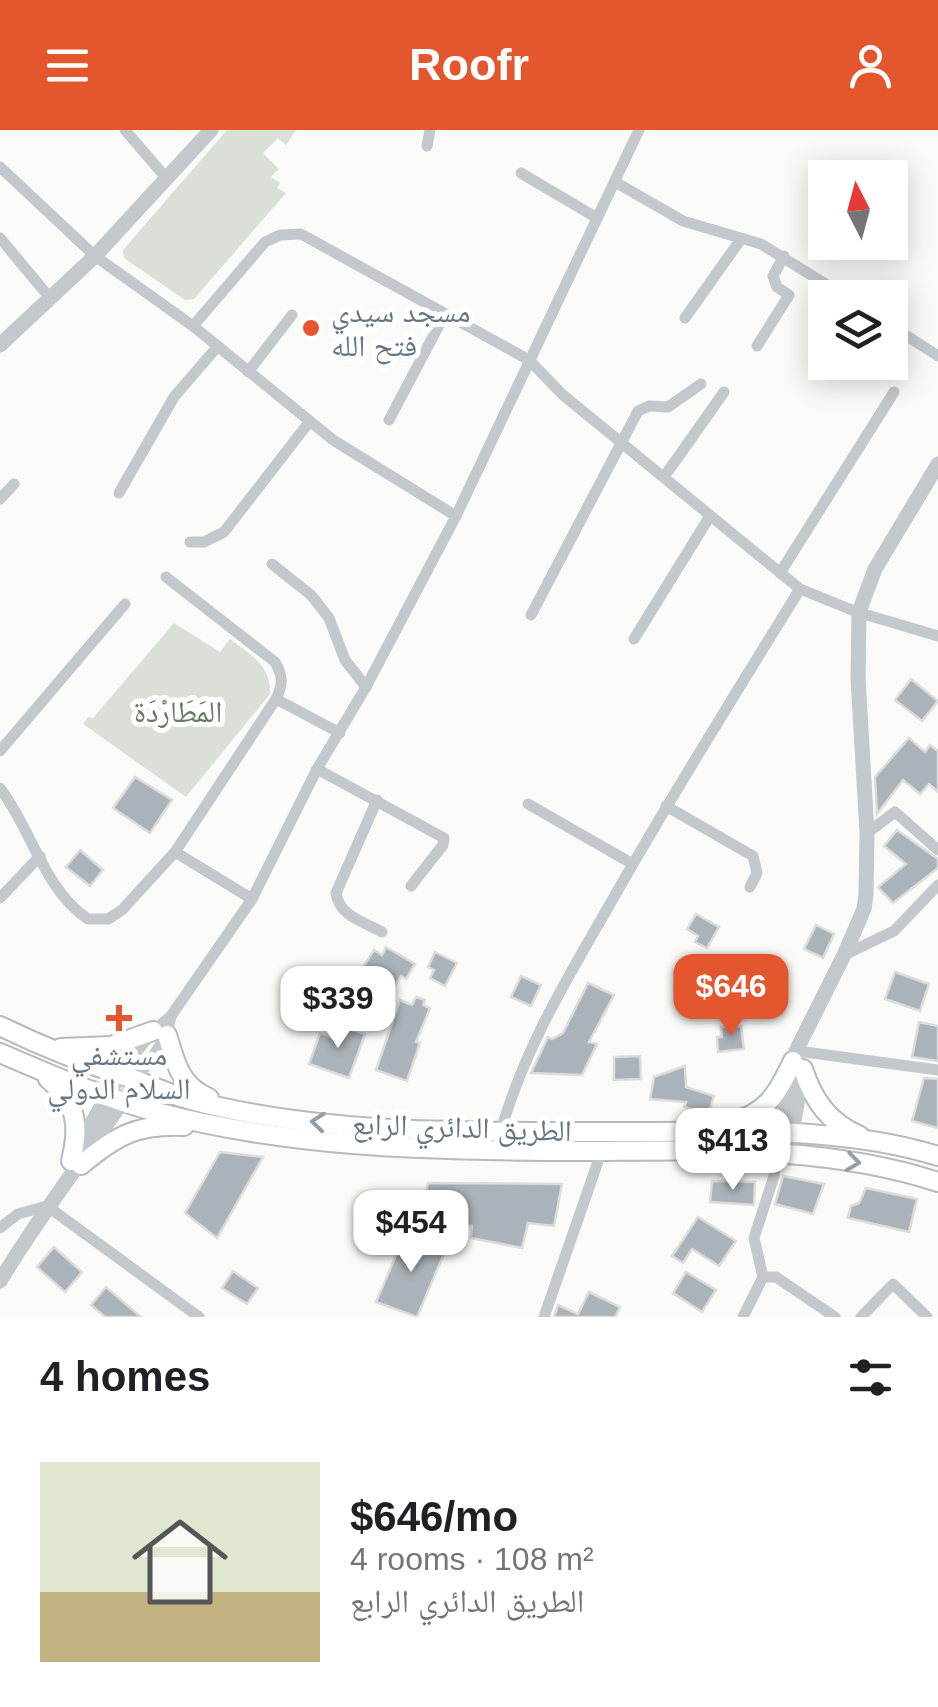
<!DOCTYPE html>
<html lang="en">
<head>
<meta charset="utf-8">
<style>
  body { margin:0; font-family:Arial,"Noto Naskh Arabic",sans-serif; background:#f6f6f6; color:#202124; height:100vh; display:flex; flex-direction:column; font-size:38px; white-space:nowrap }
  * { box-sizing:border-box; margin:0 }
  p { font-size:32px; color:#757577 }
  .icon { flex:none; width:55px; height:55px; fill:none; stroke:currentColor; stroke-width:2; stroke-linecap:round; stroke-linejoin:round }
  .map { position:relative; height:1187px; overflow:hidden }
  .panel { display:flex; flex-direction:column; background:#fff; flex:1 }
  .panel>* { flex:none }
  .needle { width:65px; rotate:354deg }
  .buttons { position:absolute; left:808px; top:30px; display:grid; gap:20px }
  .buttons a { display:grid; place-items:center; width:100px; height:100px; border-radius:0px; background:#fff; box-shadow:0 5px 25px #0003; font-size:50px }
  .price { position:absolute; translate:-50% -85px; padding:0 22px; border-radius:20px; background:#fff; color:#222; font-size:32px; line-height:65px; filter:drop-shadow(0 2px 5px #0008) }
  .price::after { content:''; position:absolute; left:50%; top:60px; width:30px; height:22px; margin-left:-15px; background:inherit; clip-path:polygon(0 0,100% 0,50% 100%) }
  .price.selected { background:#e4572e; color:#fff }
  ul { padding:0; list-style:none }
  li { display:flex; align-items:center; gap:30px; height:250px; padding:0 40px }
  li span { display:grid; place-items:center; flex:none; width:280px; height:200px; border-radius:0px; color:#555 }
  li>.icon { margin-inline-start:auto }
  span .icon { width:120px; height:120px; fill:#fffc; stroke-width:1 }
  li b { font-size:42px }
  h2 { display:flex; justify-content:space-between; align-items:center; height:120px; padding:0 40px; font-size:42px }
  header { display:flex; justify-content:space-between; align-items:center; height:130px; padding:0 40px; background:#e4572e; color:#fff; font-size:45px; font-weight:800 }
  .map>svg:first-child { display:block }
  .green { fill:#dadfd7 }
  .building { fill:#aab3b9; stroke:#dcdcda; stroke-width:2.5 }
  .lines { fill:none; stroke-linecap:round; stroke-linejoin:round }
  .primary-casing { stroke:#b5babe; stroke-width:22 }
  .minor { stroke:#c3c8cc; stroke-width:11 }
  .tertiary { stroke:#c3c8cc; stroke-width:15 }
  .primary { stroke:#fff; stroke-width:18 }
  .oneway { stroke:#939fa8 }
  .poi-dot { fill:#e4572e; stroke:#fff; stroke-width:4 }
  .labels { text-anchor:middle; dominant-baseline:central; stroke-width:10; stroke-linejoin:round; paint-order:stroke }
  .poi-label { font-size:30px; fill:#657683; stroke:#fff; text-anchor:start }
  .park-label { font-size:30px; fill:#687a64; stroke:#fff }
  .street-label { font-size:30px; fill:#657683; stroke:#fff }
</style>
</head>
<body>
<header><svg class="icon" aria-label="menu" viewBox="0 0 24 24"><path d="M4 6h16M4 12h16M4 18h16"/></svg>Roofr<svg class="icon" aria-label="person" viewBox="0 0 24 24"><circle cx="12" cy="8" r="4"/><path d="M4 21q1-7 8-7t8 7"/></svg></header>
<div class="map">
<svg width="938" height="1187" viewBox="0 0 938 1187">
  <rect width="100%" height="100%" fill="#fafaf8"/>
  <g class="green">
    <path d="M227,0H296L286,15L278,8L263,23L279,39L271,47L280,53L277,58L286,63L194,169L185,170L124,128L123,120Z"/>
    <path d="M174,493L220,522L230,509C251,525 271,535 270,564L186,667L83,594L88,587L93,588Z"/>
  </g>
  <g class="building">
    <path d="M911,549L938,571L922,591L895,570Z"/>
    <path d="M909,608L925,622L930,615L938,621V662L929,654L920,664L903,650L877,684L875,647Z"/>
    <path d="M135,647L172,670L150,703L113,678Z"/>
    <path d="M897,700L938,729V738L893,773L878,757L906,734L884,716Z"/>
    <path d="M80,720L103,740L90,756L66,737Z"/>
    <path d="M696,784L719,797L707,818L695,812L698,806L687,799Z"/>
    <path d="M816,795L834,804L823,828L804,819Z"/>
    <path d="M386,817L415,834L406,849L401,846L391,862L360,842L374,820L382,825Z"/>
    <path d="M435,822L457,833L445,856L430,848L434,840L428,837Z"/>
    <path d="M895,842L929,854L920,881L885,869Z"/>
    <path d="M521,846L541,855L531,876L511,867Z"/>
    <path d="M588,853L614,865L589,912L597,914L582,945L531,943L548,907L552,909L563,903Z"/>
    <path d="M416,867L425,870L423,875L430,878L416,912L420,913L407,951L376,940L400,870L412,875Z"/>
    <path d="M919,892L938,896V931L912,927Z"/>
    <path d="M339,895L365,904L349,948L309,934L320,903L334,908Z"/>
    <path d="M741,896L744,919L718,922L717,907H722L721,897Z"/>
    <path d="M640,926L641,949L614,950V927Z"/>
    <path d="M685,936L686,957L714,966L708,985L684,977L686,972L650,969L654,947Z"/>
    <path d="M924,948L938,949V998L912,991Z"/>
    <path d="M220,1022L263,1027L217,1108L185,1083Z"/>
    <path d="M783,1046L824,1054L813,1084L775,1074Z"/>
    <path d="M712,1051L755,1052L754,1075L710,1072Z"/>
    <path d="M428,1053L562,1054L554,1096L528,1093L522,1118L471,1108L472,1096L418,1094Z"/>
    <path d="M866,1058L917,1069L909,1102L848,1088L851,1076L859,1073Z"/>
    <path d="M698,1087L736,1111L719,1136L692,1119L683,1133L672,1126Z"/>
    <path d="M406,1102L446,1119L417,1187L376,1172Z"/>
    <path d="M54,1117L82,1142L65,1162L37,1137Z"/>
    <path d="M233,1141L258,1158L247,1174L222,1158Z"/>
    <path d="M686,1142L716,1160L702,1182L673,1163Z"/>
    <path d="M106,1157L141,1187H105L91,1175Z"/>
    <path d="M589,1162L620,1177L615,1187H554L558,1175L578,1184Z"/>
  </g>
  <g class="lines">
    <defs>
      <g id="primary">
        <path d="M0,896C39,915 78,931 119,944C143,952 166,963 191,970C332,1008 492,1001 637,1002C737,1002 841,996 938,1026"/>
        <path d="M167,905C176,933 179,955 209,968"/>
        <path d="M61,918L111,916L153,901"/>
        <path d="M0,923C51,945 102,967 156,982C285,1016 414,1020 547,1021C676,1022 813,1011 938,1052"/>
        <path d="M803,939C813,970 829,993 860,1006"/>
        <path d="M48,949C77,972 80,996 71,1031"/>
        <path d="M724,995C766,984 775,968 793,931"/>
        <path d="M81,1035C117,1005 137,994 184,996"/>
      </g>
    </defs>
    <use href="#primary" class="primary-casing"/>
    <g class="minor">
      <path d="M125,0L167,49"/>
      <path d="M427,16L430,0"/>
      <path d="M0,37L95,126L193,196L333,310L456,386"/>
      <path d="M521,43L597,88"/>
      <path d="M615,52L683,91L761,114L848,168"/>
      <path d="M0,108L50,168"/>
      <path d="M685,188L741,109"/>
      <path d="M890,195L938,226"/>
      <path d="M193,196L265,112L280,105L301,104L529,230L563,265L800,459L857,482L938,506"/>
      <path d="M757,216L789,165L777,157L773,146L784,126"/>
      <path d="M248,242L292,185"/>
      <path d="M389,290L445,184"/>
      <path d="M664,347L724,262"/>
      <path d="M119,363L174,267L218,216"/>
      <path d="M0,369L14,354"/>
      <path d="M190,412H204L224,402L310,291"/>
      <path d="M272,434L311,465L329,488L345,530L366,557"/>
      <path d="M780,443L894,262"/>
      <path d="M531,485L638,281L649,276L668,277L701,254"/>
      <path d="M634,509L710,386"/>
      <path d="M276,569L340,603"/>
      <path d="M0,621L125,474"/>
      <path d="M317,639L444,708L443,715L411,756"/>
      <path d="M0,658C31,698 44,760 88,789H108L122,780L175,722L276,569C283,555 283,546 275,532L166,447"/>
      <path d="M377,670L336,763C339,786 364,792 382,802"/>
      <path d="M528,674L631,733"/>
      <path d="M666,676L753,726L757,743L750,757"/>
      <path d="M867,703L895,682L938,720"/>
      <path d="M175,722L252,769"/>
      <path d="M0,768L40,726"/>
      <path d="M844,825L894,801L938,755"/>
      <path d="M805,922L938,940"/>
      <path d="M120,944L153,901L171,886L252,769L317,639L366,557L456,386L639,0"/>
      <path d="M136,951L167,905L171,886"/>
      <path d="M501,1000C527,912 569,846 614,767C673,663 737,561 800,459"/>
      <path d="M0,1098L18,1084L47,1076L199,1187"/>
      <path d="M763,1147H776L835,1187"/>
      <path d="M544,1187L602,1020"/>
      <path d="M743,1187L763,1147L754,1108L774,1046L777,1024"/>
      <path d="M861,1187L893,1154L927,1187"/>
    </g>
    <g class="tertiary">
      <path d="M0,215L95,126L211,0"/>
      <path d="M779,1012L796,921L844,825L864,779L866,765L867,703L858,548L859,482L875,439L938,334"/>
      <path d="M75,1023L120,944"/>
      <path d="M788,1025L803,940"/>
      <path d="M0,1151C42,1081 92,1019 136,951"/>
    </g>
    <use href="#primary" class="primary"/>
  </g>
  <defs><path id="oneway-chevron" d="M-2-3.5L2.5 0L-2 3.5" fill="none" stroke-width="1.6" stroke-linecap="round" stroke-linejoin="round" transform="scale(2.5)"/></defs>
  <g class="oneway">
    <use href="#oneway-chevron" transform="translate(318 992) rotate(-174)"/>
    <use href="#oneway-chevron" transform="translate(853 1032) rotate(8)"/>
  </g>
  <g class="poi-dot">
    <circle cx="311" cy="198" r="10"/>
    <path d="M114 873h10v10h10v10h-10v10h-10v-10h-10v-10h10z"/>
  </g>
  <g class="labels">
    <g class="poi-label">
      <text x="331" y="181">مسجد سيدي<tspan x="331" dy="34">فتح الله</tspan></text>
      <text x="119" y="924" text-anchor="middle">مستشفي<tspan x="119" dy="34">السلام الدولي</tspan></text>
    </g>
    <g class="park-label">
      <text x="178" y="581">المَطَارْدَة</text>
    </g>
    <g class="street-label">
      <text transform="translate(462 997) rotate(2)">الطريق الدائري الرابع</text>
    </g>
  </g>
</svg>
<div class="buttons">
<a><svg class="needle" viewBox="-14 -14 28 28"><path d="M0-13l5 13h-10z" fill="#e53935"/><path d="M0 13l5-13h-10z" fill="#757577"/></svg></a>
<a><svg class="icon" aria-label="layers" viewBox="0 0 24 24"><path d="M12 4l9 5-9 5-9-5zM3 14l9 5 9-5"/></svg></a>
</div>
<b class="price selected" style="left:731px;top:909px">$646</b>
<b class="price" style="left:338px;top:921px">$339</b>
<b class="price" style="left:733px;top:1063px">$413</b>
<b class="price" style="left:411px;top:1145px">$454</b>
</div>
<section class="panel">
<h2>4 homes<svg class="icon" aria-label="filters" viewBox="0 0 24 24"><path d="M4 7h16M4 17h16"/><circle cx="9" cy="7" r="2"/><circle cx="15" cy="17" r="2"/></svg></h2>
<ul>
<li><span style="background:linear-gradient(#dfe7d0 65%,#c2b280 0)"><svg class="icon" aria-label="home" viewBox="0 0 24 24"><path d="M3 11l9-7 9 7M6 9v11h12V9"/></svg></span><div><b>$646/mo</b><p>4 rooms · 108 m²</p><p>الطريق الدائري الرابع</p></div></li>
</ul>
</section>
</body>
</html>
